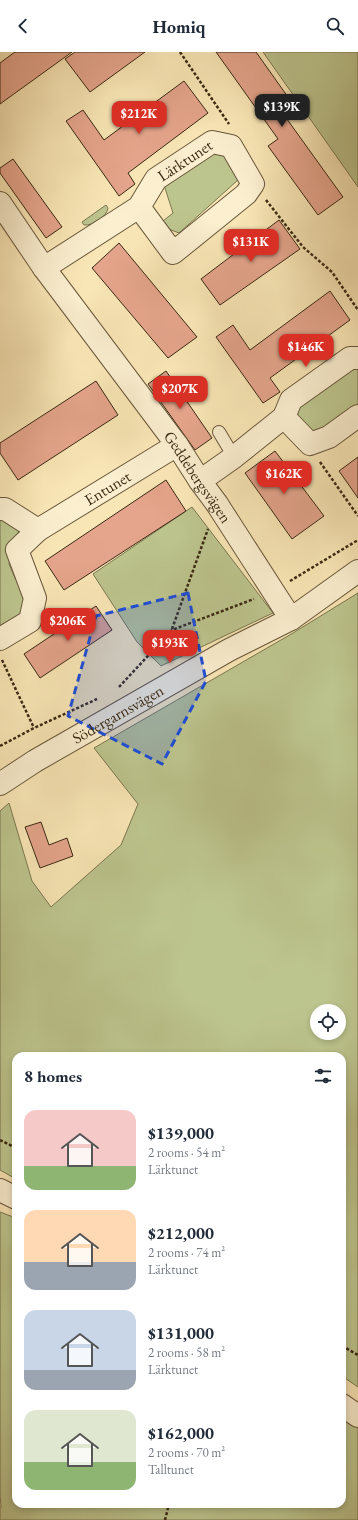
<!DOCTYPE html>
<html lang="en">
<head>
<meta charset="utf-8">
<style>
  body { margin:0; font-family:"EB Garamond",serif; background:#f6f6f7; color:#1f2937; height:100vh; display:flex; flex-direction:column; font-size:15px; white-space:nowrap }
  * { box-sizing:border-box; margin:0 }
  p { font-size:13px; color:#747a83 }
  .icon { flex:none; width:22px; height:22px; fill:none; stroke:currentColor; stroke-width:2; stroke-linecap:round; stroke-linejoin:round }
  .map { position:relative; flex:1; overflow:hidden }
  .drawer { position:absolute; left:12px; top:1000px; width:334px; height:456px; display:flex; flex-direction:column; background:#fff; border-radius:12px; box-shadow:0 2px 6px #0003 }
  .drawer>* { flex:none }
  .buttons { position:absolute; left:310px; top:952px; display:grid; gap:8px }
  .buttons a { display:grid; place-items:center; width:36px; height:36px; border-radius:50%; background:#fff; box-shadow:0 2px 6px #0003; font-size:20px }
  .price { position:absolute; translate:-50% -34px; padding:0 9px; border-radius:8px; background:#d93025; color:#fff; font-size:13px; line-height:26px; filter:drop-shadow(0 1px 2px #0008) }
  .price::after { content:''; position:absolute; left:50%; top:24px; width:12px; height:9px; margin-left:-6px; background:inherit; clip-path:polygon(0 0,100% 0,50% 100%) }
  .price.current { background:#222; color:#fff }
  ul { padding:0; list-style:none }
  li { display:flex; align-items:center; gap:12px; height:100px; padding:0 12px }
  li span { display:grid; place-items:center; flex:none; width:112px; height:80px; border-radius:12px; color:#555 }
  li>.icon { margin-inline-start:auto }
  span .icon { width:48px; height:48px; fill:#fffc; stroke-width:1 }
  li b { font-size:17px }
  h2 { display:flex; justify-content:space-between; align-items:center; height:48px; padding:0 12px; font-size:17px }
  header { display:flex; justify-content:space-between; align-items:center; height:52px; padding:0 12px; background:#fff; font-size:18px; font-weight:700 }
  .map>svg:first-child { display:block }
  .green { fill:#bdc58e; stroke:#7b7750; fill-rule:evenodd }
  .building { fill:#e5a58c; stroke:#392912 }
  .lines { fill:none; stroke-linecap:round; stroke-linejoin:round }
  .service-casing { stroke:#69583b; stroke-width:14 }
  .minor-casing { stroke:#69583b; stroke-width:24 }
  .tertiary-casing { stroke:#69583b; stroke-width:24 }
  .path { stroke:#392912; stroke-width:2.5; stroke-dasharray:3 2; stroke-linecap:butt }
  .service { stroke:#fbefd0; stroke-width:12 }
  .minor { stroke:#fbefd0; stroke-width:22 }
  .tertiary { stroke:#fbefd0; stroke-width:22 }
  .marked { fill:#1d4ed8; fill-opacity:0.2; stroke:#1d4ed8; stroke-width:3; stroke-dasharray:8 5; stroke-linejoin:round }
  .labels { text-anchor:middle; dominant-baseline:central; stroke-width:3.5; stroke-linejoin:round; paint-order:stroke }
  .street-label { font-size:16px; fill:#392912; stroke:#fbefd0 }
</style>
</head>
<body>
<header><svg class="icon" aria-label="back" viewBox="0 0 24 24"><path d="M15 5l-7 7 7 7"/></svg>Homiq<svg class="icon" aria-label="search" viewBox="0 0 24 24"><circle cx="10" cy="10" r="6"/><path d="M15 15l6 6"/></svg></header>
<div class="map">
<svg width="358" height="1468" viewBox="0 0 358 1468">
  <rect width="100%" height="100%" fill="#f9e6b6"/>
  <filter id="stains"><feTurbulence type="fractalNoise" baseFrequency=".005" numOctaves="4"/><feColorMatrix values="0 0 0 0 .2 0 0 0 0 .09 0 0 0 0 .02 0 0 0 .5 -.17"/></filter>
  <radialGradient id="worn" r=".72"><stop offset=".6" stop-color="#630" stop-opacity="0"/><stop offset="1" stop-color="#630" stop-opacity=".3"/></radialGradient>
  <g class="green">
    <path d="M263,0H358V135Z"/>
    <path d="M219,94L226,102L238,128L179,181L158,173L173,161L164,133Z"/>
    <path d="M106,153L108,156C107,165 92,174 84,173L82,170Z"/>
    <path d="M356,315L358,316V357L313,381L300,373L297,359L302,349Z"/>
    <path d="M192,455L273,561L161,614L137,590L93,522Z"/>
    <path d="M0,464L21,474L13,493L9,512L15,526L27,541V554L15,569L0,574Z"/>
    <path d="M358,541V1335L342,1324V1004H16V1127L0,1118V759L9,751L32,829L51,855L121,793L138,752L94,696L293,581ZM317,959H339V981H317Z"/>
    <path d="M0,1160L16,1166V1452H342V1364L358,1374V1468H0V1456L1,1455L0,1443Z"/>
  </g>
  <g class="building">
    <path d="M15,0H72L0,52V11Z"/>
    <path d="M75,0H145L90,40L65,7Z"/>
    <path d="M216,0H256L295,55L284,63L343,145L318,163L268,94L278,87Z"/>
    <path d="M184,29L208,61L128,121L135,132L119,144L66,69L83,58L104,88Z"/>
    <path d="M13,107L62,175L46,186L0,121V116Z"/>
    <path d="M279,168L300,197L220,253L201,227Z"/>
    <path d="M119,191L197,285L168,306L92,216Z"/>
    <path d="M330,239L350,268L270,326L280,340L263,351L216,285L233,273L250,298Z"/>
    <path d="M166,319L212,386L195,398L148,332Z"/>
    <path d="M96,329L118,363L18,428L0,401V391Z"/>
    <path d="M275,399L324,464L292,487L245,421Z"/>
    <path d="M358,405V446L339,419Z"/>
    <path d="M166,428L186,459L64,538L45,509Z"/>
    <path d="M96,554L112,578L40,626L24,602Z"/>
    <path d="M41,770L49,793L67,786L73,804L40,816L25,775Z"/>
  </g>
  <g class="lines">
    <defs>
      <path id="service" d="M219,380L234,405"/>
      <g id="minor">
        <path id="s1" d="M0,151L44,216L177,393L200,429L217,452L291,567"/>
        <path id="s2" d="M44,216L139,155L156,127L212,90L231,94L253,132L246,142L173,201L139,155"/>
        <path d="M284,365L310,392L329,385L358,364"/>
        <path d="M200,429L234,405L284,365L291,348L350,306H358"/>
        <path d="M0,457H5L38,478"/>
        <path id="s3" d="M0,587L30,569L35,546L17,498L38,478L177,393"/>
        <path id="s4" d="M0,732L35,709L229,598L291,567L358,519"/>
      </g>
      <g id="tertiary">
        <path d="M0,1138L16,1146"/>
        <path d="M342,1353L358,1364"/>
      </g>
    </defs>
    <use href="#service" class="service-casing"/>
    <use href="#minor" class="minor-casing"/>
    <use href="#tertiary" class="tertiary-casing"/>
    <g class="path">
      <path d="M180,0L229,72"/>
      <path d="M266,148L303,195L332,220L358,258"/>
      <path d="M320,410L358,464"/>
      <path d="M290,529L358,488"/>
      <path d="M172,577L208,477"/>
      <path d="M2,608L34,676"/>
      <path d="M119,635L172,578L254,547"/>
      <path d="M0,694L34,676L97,647"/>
      <path d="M0,1088L16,1096"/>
      <path d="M342,1294L358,1303"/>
      <path d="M165,1468L169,1452"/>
    </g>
    <use href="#service" class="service"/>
    <use href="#minor" class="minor"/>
    <use href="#tertiary" class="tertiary"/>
  </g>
  <path class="marked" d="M188,541L206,629L162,712L68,664L96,564Z"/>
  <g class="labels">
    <g class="street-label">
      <text stroke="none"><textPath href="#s2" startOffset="180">Lärktunet</textPath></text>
      <text stroke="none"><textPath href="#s1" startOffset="338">Geddebergsvägen</textPath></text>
      <text stroke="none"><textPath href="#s3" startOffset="220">Entunet</textPath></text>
      <text stroke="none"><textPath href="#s4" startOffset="137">Södergarnsvägen</textPath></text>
    </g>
  </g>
  <rect width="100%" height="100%" filter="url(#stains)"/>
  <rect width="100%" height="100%" fill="url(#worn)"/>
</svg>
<div class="buttons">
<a><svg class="icon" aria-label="locate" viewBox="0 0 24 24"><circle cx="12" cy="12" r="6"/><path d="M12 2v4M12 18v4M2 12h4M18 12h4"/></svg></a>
</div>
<b class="price current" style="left:282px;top:76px">$139K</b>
<b class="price" style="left:139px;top:83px">$212K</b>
<b class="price" style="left:251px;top:211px">$131K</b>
<b class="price" style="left:306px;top:316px">$146K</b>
<b class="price" style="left:180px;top:358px">$207K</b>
<b class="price" style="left:284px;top:443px">$162K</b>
<b class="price" style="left:68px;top:590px">$206K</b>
<b class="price" style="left:170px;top:612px">$193K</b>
<section class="drawer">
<h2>8 homes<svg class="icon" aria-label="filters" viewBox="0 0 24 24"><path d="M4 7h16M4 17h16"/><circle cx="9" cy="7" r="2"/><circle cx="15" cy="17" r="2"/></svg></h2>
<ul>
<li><span style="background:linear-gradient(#f6c9c9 70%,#8fb573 0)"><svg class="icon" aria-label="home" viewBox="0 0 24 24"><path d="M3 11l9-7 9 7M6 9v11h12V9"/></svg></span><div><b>$139,000</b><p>2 rooms · 54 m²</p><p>Lärktunet</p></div></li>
<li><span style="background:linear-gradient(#ffd9b3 65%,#9aa5b1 0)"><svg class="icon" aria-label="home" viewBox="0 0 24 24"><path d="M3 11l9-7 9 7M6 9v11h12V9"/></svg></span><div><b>$212,000</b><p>2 rooms · 74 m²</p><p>Lärktunet</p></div></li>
<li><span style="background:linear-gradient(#c9d6e8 75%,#9aa5b1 0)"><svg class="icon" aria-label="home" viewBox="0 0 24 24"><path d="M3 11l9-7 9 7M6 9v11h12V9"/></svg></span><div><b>$131,000</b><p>2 rooms · 58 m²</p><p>Lärktunet</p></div></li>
<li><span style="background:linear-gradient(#dfe7d0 65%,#8fb573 0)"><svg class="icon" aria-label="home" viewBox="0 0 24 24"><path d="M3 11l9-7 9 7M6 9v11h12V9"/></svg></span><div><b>$162,000</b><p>2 rooms · 70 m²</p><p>Talltunet</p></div></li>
</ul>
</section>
</div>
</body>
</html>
